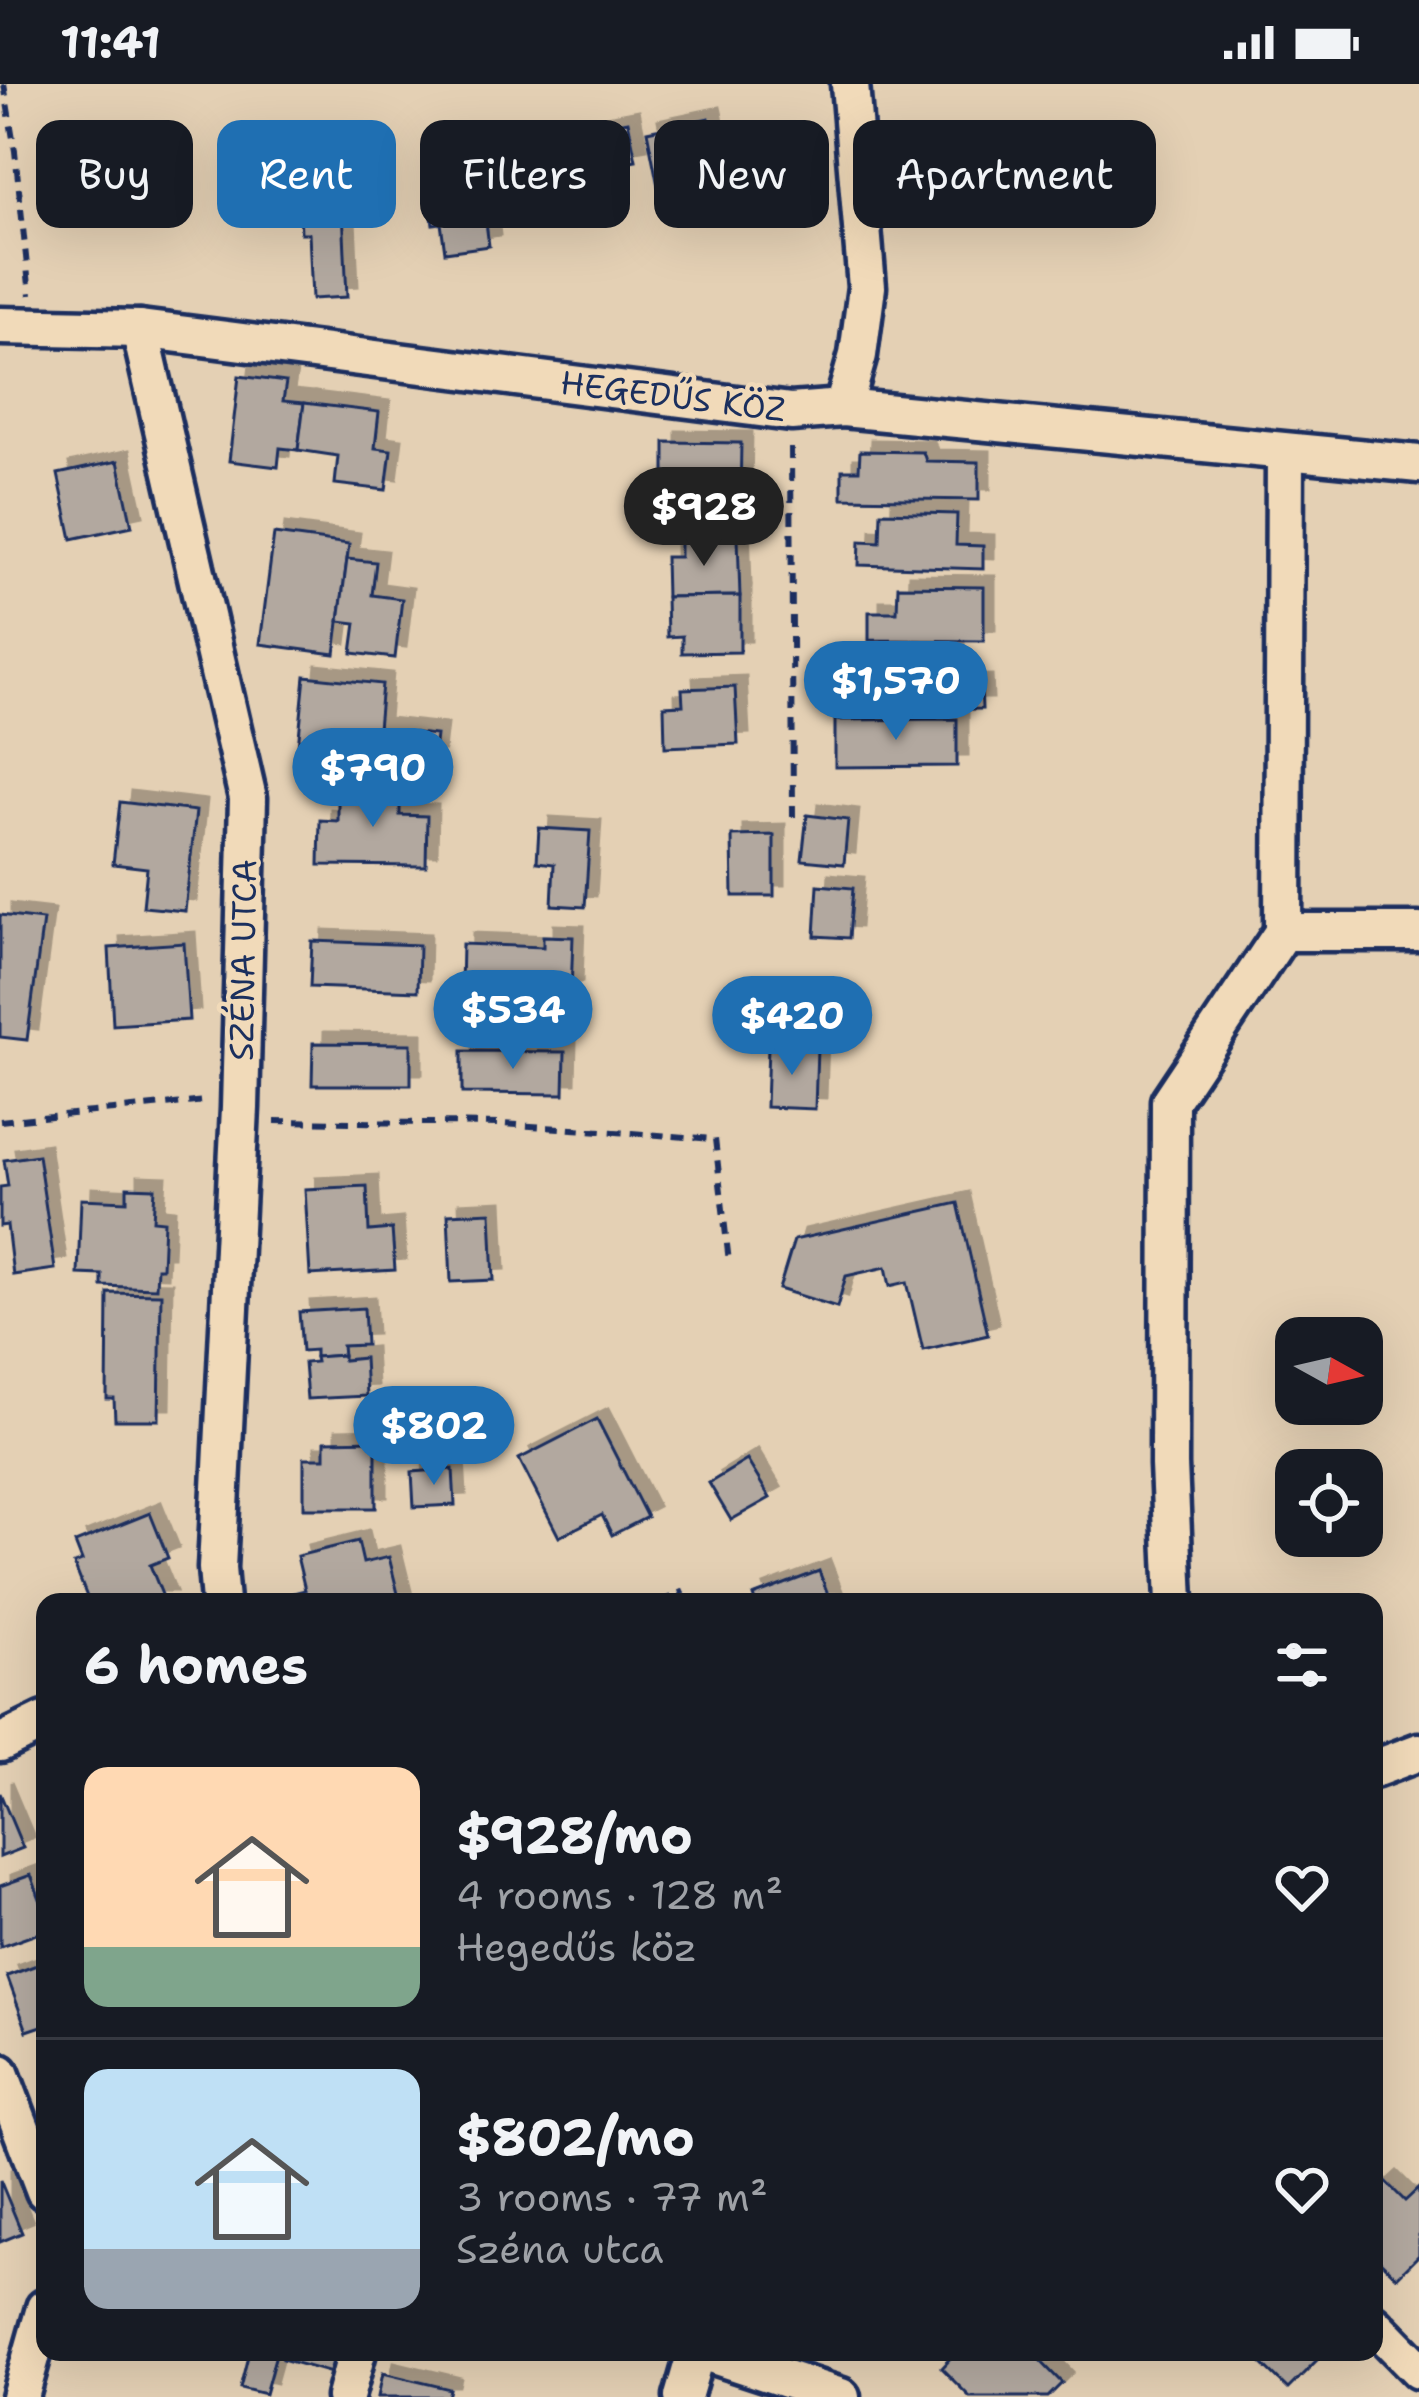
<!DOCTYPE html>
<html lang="en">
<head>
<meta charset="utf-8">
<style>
  body { margin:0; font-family:"Shantell Sans",sans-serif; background:#242831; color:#f1f3f6; height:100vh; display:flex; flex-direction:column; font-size:45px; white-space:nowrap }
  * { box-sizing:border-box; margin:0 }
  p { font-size:39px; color:#9ea1a6 }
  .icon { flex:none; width:66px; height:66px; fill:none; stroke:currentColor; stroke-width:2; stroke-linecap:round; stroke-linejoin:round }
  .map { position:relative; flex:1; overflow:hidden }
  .drawer { position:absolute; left:36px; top:1509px; width:1347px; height:768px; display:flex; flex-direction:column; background:#171b24; border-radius:24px; box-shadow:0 12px 48px #0002 }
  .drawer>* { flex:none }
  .top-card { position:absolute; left:36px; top:36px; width:1347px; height:108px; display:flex; gap:24px }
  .needle { width:78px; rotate:98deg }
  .tools { position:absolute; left:1275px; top:1233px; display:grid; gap:24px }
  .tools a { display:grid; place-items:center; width:108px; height:108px; border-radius:24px; background:#171b24; box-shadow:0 12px 48px #0002; font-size:60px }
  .price { position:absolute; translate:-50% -102px; padding:0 27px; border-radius:42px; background:#1f6fb2; color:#fff; font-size:39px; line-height:78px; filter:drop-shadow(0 3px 6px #0008) }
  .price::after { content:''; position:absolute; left:50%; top:72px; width:36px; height:27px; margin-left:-18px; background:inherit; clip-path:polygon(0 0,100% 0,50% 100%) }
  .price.current { background:#222; color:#fff }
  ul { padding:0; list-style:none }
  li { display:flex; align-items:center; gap:36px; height:300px; padding:0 48px }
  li+li { border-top:3px solid #363941 }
  li span { display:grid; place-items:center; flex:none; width:336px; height:240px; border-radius:24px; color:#555 }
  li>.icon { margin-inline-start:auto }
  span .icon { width:144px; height:144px; fill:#fffc; stroke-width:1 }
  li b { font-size:51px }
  h2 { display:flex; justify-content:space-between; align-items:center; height:144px; padding:0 48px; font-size:51px }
  .pill { padding:0 42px; border-radius:24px; background:#171b24; box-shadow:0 12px 48px #0002; font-size:42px; line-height:108px }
  .pill.current { background:#1f6fb2; color:#fff }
  .status { display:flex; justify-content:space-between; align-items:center; height:84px; padding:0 60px; background:#171b24; direction:ltr }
  .status svg { height:33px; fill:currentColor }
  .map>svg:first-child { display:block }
  .building { fill:#b2a89f; stroke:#1b2f5e; stroke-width:3; filter:url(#shadow) }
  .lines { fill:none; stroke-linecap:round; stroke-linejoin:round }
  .minor-casing { stroke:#1b2f5e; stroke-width:45 }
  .path { stroke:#1b2f5e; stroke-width:6; stroke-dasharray:12 9; stroke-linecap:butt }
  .minor { stroke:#f1dab9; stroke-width:36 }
  .labels { text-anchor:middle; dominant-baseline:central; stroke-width:9; stroke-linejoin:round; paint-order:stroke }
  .street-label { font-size:33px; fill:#1b2f5e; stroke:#f1dab9 }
</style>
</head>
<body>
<div class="status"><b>11:41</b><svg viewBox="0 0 49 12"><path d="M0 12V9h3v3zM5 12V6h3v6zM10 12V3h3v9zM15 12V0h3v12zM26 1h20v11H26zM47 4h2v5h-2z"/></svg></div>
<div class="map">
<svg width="1419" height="2313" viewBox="0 0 1419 2313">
  <defs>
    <filter id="shadow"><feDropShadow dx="11" dy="-11" stdDeviation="0" flood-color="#0004"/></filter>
  </defs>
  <rect width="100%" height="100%" fill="#e4d0b4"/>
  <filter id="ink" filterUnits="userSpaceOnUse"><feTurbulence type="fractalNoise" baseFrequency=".00833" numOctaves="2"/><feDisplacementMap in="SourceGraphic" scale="24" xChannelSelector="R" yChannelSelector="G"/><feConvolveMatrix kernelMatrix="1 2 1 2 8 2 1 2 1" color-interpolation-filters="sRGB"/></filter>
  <g filter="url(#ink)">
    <g class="building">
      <path d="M709,34L723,98L660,112L647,47Z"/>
      <path d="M628,37L636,76L613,80L617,100L565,109L554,51Z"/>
      <path d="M479,83L489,162L445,168L441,139L433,140L427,97L452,94L451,86Z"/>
      <path d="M342,104L347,213L312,215L309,149H301L299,106Z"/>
      <path d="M239,292L286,298L283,317L304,319L298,366L280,364L278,383L229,377Z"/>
      <path d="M304,319L379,328L375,364L391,366L386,406L335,400L338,372L298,366Z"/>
      <path d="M665,358L741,359L740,419L683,418L684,400H665Z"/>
      <path d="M860,367L923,368L926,377L979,378V416L842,414V386H859Z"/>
      <path d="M118,377L132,442L72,455L58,390Z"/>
      <path d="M881,428L957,430L956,461L983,462V485L859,481L860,457L880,458Z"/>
      <path d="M274,450L349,460L335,570L260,560Z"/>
      <path d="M738,454L740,512L666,513L665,473H680V455Z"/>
      <path d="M347,475L376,478L372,511L402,515L395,574L352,569L356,539L339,537Z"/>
      <path d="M898,502L984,503V557L869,556V528H897Z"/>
      <path d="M740,512V568L682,569V552L667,553L666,513Z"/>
      <path d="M953,563V603L981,602L982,625L837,626V585H872V564Z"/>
      <path d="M305,592L382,600L378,645L436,651L433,677L298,663Z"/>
      <path d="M735,603L738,660L665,663L664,622L683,621L682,605Z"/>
      <path d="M957,635V682L835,683V636Z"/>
      <path d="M338,700L400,701V731L427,732L426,782L319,781L320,736L338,737Z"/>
      <path d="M120,718L196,727L185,827L143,823L147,784L113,780Z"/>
      <path d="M807,731L848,736L844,780L802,776Z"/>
      <path d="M539,744L590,747L585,823L552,821L554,780L537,778Z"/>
      <path d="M774,751V812H733L732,752Z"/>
      <path d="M818,801L853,804L849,854L815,852Z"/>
      <path d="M0,831L43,836L27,956L0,953Z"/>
      <path d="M543,852L573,853L571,909L461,906L462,860L543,863Z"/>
      <path d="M312,857L419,861L418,907L310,903Z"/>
      <path d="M184,859L189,936L113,941L109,864Z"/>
      <path d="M313,959L411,960V1001H312Z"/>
      <path d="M768,962L817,964L815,1025L766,1023Z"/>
      <path d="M462,967L565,968L564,1010L462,1009Z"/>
      <path d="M38,1071L55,1185L13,1191L7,1141L0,1142V1103L8,1102L4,1076Z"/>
      <path d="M367,1102L369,1147L392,1145L395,1186L310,1191L305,1105Z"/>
      <path d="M127,1103L155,1104L153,1136L164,1137L162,1184H157L156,1204L102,1202V1191L78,1190L81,1115L127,1117Z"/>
      <path d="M958,1119L988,1251L923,1266L907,1198L890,1202L886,1183L846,1192L837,1223L779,1205L794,1156Z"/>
      <path d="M491,1128L494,1196L451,1198L448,1130Z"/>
      <path d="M108,1209L161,1210L159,1336H115L114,1315H107Z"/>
      <path d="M364,1224L366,1261L342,1262L343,1271L315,1273V1266L302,1267L299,1228Z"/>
      <path d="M343,1271V1276L364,1274L366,1312L307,1315L304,1279L316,1278L315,1273Z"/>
      <path d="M597,1335L647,1433L612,1451L602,1431L559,1453L519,1375Z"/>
      <path d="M376,1356V1424H304V1374H325V1357Z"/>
      <path d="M747,1376L770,1414L731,1436L709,1399Z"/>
      <path d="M453,1385L455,1421L414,1423L412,1388Z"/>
      <path d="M150,1429L168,1474L150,1481L165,1518H89L74,1480L82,1477L75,1459Z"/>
      <path d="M358,1457L363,1479L389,1473L400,1518H295L293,1509L305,1506L297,1472Z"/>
      <path d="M819,1487L831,1518H755L753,1512Z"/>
      <path d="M0,1709L23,1764L0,1773Z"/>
      <path d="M31,1791L42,1820L45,1819V1847L0,1863V1802Z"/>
      <path d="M45,1878V1941L27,1947L7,1892Z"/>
      <path d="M0,2096L22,2149L0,2158Z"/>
      <path d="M1386,2098L1405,2117L1419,2104V2171L1397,2193L1374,2171V2109Z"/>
      <path d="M249,2268L276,2270L265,2310L240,2304Z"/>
      <path d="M283,2268H337L331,2289L282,2275Z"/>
      <path d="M956,2268H1032L1062,2299L1048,2313H970L941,2284Z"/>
      <path d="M1258,2268H1325L1288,2305L1254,2272Z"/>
      <path d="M383,2289L450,2305L448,2313H378Z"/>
    </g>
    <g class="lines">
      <defs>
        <g id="minor">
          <path d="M0,242L140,245L791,328L843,324L1419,380"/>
          <path d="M140,245L248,714L240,1024L217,1484L220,1518"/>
          <path d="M843,324L858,271L867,203L850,0"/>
          <path d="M1283,848H1419"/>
          <path d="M1175,1518L1169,1381L1170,1017L1283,848L1285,369"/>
          <path d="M0,1659L45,1637"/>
          <path d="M1374,1685L1419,1668"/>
          <path d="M0,1989L45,2107"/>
          <path d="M1374,2240L1419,2286"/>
          <path d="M704,2268L841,2313"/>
          <path d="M20,2313L45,2224"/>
          <path d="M345,2313L357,2268"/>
          <path d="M683,2313L696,2268"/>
        </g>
      </defs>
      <use href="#minor" class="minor-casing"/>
      <g class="path">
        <path d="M4,0L15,67L30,211"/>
        <path d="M791,364L793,733"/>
        <path d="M0,1037L205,1017"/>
        <path d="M275,1037L503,1040L715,1055L729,1178"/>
        <path d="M660,1518L684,1507"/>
      </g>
      <use href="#minor" class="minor"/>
    </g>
  </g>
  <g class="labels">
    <g class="street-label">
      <text transform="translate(673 312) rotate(7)">HEGEDŰS KÖZ</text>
      <text transform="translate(243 876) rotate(-89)">SZÉNA UTCA</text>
    </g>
  </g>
</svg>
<div class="tools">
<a><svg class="needle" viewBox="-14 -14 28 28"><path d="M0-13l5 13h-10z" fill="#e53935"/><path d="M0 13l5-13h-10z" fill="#9ea1a6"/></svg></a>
<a><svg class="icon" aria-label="locate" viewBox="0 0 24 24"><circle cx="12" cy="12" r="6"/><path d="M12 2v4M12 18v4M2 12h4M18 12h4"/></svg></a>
</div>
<b class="price current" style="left:704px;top:485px">$928</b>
<b class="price" style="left:896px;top:659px">$1,570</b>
<b class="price" style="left:373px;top:746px">$790</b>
<b class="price" style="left:513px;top:988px">$534</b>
<b class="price" style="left:792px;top:994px">$420</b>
<b class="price" style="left:434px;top:1404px">$802</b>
<div class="top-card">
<a class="pill">Buy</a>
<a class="pill current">Rent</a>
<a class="pill">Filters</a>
<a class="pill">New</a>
<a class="pill">Apartment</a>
</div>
<section class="drawer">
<h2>6 homes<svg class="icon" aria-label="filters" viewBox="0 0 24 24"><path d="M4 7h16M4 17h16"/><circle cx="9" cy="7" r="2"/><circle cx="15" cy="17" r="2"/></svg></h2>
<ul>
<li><span style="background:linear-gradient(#ffd9b3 75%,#7fa58c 0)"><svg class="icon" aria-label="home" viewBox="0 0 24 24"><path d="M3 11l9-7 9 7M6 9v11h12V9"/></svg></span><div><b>$928/mo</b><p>4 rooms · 128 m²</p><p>Hegedűs köz</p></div><svg class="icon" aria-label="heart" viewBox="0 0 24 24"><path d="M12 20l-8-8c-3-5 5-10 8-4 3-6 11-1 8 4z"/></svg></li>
<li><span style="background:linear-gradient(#bfe0f5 75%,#9aa5b1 0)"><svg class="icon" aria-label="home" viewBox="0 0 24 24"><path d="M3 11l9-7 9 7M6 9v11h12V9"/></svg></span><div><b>$802/mo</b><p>3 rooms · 77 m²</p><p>Széna utca</p></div><svg class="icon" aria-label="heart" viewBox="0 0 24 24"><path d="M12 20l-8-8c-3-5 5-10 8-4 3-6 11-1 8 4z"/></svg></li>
</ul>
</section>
</div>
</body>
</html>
